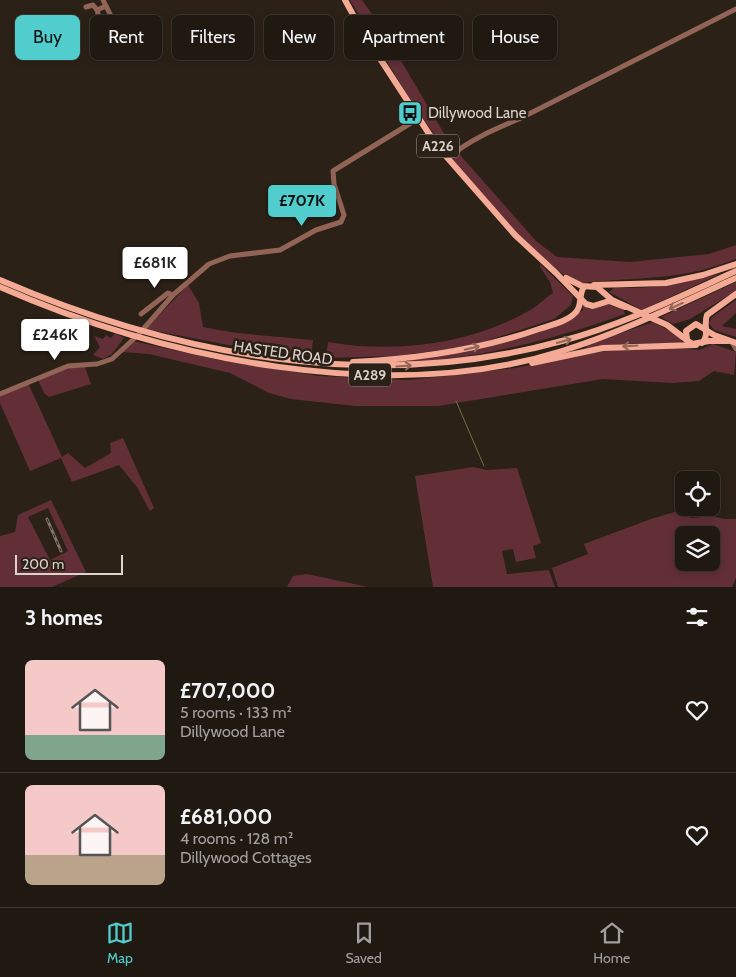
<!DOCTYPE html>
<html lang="en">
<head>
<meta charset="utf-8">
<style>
  body { margin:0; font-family:Cabin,sans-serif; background:#2d261f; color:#f1f3f6; height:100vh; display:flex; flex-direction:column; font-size:19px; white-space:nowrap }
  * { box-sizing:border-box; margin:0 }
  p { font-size:16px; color:#a2a09f }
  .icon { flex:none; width:28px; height:28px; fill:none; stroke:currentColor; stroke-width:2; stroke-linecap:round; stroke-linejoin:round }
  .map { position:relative; height:587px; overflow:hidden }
  .sheet { display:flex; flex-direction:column; background:#201911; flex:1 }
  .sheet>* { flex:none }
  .banner { position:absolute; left:15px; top:15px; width:706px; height:45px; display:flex; gap:10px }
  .controls { position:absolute; left:675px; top:471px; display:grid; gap:10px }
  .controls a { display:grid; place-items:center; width:45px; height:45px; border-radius:8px; background:#201911; box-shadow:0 2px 8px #0003,0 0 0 1px #3d3831; font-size:25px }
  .scale { position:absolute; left:15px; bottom:12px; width:108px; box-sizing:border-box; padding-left:5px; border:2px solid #dbd3cd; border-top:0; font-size:14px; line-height:18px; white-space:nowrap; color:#dbd3cd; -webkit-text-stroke:4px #2b2117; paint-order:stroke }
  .price { position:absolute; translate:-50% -42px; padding:0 11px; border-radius:5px; background:#fff; color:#222; font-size:16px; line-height:32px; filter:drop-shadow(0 1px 2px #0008) }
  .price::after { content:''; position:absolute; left:50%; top:30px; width:15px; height:11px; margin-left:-8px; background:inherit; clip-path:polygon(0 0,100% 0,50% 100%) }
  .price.selected { background:#52cdce; color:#111 }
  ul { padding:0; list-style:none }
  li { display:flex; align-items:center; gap:15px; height:125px; padding:0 25px }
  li+li { border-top:1px solid #3d3831 }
  li span { display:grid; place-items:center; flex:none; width:140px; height:100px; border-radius:8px; color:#555 }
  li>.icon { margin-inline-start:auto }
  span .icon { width:60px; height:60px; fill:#fffc; stroke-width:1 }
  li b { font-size:21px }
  h2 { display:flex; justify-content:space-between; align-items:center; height:60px; padding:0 25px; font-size:21px }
  .chip { padding:0 18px; border-radius:8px; background:#201911; box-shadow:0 2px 8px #0003,0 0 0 1px #3d3831; font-size:18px; line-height:45px }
  .chip.selected { background:#52cdce; color:#111 }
  .menu { display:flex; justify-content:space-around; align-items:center; height:70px; border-top:1px solid #3d3831; background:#201911; font-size:14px; color:#a2a09f }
  .menu a { display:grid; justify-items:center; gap:2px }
  .menu .selected { color:#52cdce }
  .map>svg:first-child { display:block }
  .green { fill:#622f37; fill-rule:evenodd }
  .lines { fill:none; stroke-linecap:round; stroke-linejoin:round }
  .stream { stroke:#6c753e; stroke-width:1 }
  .minor { stroke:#916456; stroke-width:5 }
  .major { stroke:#f4aa94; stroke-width:6 }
  .rail-casing { stroke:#80776f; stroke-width:3 }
  .rail { stroke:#2b2117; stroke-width:1; stroke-dasharray:4; stroke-linecap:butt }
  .oneway { stroke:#906656 }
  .labels { text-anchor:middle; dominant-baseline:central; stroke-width:5; stroke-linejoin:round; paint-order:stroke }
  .shield { fill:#2b2117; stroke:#a69e96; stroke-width:1 }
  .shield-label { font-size:14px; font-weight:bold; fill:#dbd3cd }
  .poi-label { font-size:15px; fill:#dbd3cd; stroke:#2b2117; text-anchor:start }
  .street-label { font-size:15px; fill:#dbd3cd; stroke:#2b2117 }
</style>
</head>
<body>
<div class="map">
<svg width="736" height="587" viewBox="0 0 736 587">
  <rect width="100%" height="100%" fill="#2b2117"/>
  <g class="green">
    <path d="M350,0H362L381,27L391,34L397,54L452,147L458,148L461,156L536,241L557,257L630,262L709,254L736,245V259C683,280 646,277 591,282C588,282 586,283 584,283C571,283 557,269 548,262C465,194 404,92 350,0Z"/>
    <path d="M540,264L573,296L571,305L554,319L471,346L396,356L326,358L328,342C395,354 472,344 532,309C540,304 546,297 553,293L550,282L540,267Z"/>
    <path d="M722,273L642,310L609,292L615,287C653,290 686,283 722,273Z"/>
    <path d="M736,282V291L690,319L673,324L661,317Z"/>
    <path d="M188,285L199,303L203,327C239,335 276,336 313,340L311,356L249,349L146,329Z"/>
    <path d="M736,300V313L722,326L736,329V337L714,330L709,323L712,317Z"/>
    <path d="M606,304L623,309L625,314C550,341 474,360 393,363L453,354L574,316L583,310L582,305C592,312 595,308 606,304Z"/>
    <path d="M653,322L680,337L682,343L619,344L588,348L584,346Z"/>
    <path d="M115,333L124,338L112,354L103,359L93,355L100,347L94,336L103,339L106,335L111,338Z"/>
    <path d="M133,341L219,360L319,376L409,380L515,368L585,354L622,349L665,347L699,350L713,344L736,352L734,375L714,371L699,381L672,383L603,379L438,406H355L291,399L269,393L230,373L149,354L123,352Z"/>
    <path d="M75,366L85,367L91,384L49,397L44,393L38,380Z"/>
    <path d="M28,383L62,457L68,453L85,468L111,453L110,443L123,438L154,508L150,511L137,487L119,465L72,482L61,458L30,471L0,403V396Z"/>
    <path d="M473,467L487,470L517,468L541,543L533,546L536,558L516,562L513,549L502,551L507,574L549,570L555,587H433L415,476Z"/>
    <path d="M51,500L86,572L52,587H0V536L15,532L18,515ZM48,508L68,551L50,560L28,517Z"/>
    <path d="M685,509L691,518L713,516L724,519H736V578L732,587H558L552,568L588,554L584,544L651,519ZM684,535H711V562H684Z"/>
    <path d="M307,574L368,587H287L293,576Z"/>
  </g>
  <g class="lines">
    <path class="stream" d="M456,401L484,466"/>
    <g class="minor">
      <path d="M103,0L113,20"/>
      <path d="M86,7L93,5L97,10L106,6"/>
      <path d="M93,20L99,17L97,10"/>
      <path d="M448,158C469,140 493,130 519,119L736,9"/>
      <path d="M141,314L168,293L173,295"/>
      <path d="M732,342L736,349"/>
      <path d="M0,394L68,366L97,364L112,359L139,334L173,295L209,264L230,256L280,250L316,230L341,222L344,215L334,184L333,171L419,118"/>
    </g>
    <g class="major">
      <path d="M345,0L362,31L437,146L515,235L556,273L586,304L593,306L609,301L625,307"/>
      <path d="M566,278L582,286L597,287L612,300L667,325L692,344L709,341H728"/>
      <path d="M0,280C176,356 373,393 562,341C622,325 679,297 736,271"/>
      <path d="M594,285L666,283L703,275L736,264"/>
      <path d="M0,287C164,359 387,406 562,351C623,332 679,304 736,278"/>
      <path d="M687,339L686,331L696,324L714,335L736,343"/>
      <path d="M702,343C710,335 703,325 707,315L736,294"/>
      <path d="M353,362C417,359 479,350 539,329C550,325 566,322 574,314C583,307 578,295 584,287"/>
      <path d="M532,363L603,348L696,345"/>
    </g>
    <defs>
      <path id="rail" d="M47,519L61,551"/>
    </defs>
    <use href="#rail" class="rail-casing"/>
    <use href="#rail" class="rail"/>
  </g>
  <defs><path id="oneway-shaft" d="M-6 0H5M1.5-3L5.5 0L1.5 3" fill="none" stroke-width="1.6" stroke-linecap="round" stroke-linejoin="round" transform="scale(1.25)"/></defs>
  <g class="oneway">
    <use href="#oneway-shaft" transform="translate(676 306) rotate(155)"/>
    <use href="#oneway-shaft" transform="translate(564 341) rotate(-16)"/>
    <use href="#oneway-shaft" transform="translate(630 346) rotate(176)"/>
    <use href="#oneway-shaft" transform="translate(472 348) rotate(-13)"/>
    <use href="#oneway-shaft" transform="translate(404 366) rotate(-4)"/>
  </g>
  <defs>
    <symbol id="bus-square" viewBox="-11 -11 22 22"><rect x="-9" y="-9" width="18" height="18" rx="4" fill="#52cdce" stroke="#2b2117"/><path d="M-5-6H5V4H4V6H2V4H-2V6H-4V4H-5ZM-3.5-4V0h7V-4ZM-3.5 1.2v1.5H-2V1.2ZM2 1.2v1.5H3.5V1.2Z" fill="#111"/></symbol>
  </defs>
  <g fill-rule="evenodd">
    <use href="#bus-square" x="396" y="99" width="28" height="28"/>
  </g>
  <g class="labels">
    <g class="shield">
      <rect x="417" y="134.5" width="42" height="23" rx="4"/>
      <rect x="349" y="363.5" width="42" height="23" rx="4"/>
    </g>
    <g class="shield-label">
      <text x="438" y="146">A226</text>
      <text x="370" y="375">A289</text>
    </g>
    <g class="poi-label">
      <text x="428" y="113">Dillywood Lane</text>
    </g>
    <g class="street-label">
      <text transform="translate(283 353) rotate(8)">HASTED ROAD</text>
    </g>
  </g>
</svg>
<div class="controls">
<a><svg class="icon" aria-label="locate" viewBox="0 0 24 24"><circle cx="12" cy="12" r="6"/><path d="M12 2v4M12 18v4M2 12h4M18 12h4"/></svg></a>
<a><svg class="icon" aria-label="layers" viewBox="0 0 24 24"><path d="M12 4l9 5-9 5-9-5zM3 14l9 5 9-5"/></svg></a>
</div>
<div class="scale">200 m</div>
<b class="price selected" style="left:302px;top:227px">£707K</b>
<b class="price" style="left:155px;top:289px">£681K</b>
<b class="price" style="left:55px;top:361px">£246K</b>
<div class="banner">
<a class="chip selected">Buy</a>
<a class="chip">Rent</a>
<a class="chip">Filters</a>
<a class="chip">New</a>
<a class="chip">Apartment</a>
<a class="chip">House</a>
</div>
</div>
<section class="sheet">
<h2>3 homes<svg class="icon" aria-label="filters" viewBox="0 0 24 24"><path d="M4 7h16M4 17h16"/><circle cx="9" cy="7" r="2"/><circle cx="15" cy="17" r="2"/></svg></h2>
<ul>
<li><span style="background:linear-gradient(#f6c9c9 75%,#7fa58c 0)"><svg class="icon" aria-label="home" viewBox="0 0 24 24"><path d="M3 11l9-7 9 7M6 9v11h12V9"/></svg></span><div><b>£707,000</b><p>5 rooms · 133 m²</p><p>Dillywood Lane</p></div><svg class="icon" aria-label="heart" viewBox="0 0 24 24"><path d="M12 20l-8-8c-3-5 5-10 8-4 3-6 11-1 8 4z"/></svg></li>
<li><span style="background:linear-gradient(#f6c9c9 70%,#b9a48a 0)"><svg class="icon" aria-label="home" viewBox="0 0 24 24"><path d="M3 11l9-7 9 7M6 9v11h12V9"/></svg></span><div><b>£681,000</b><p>4 rooms · 128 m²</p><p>Dillywood Cottages</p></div><svg class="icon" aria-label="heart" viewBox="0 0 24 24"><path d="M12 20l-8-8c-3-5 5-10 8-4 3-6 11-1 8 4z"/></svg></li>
</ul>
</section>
<nav class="menu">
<a class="selected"><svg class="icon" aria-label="map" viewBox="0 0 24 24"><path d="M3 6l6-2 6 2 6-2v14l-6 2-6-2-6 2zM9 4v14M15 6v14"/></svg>Map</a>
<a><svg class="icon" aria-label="saved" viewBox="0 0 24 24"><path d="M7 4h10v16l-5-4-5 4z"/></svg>Saved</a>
<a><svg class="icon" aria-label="home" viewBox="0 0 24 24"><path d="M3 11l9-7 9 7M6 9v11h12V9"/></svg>Home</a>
</nav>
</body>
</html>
